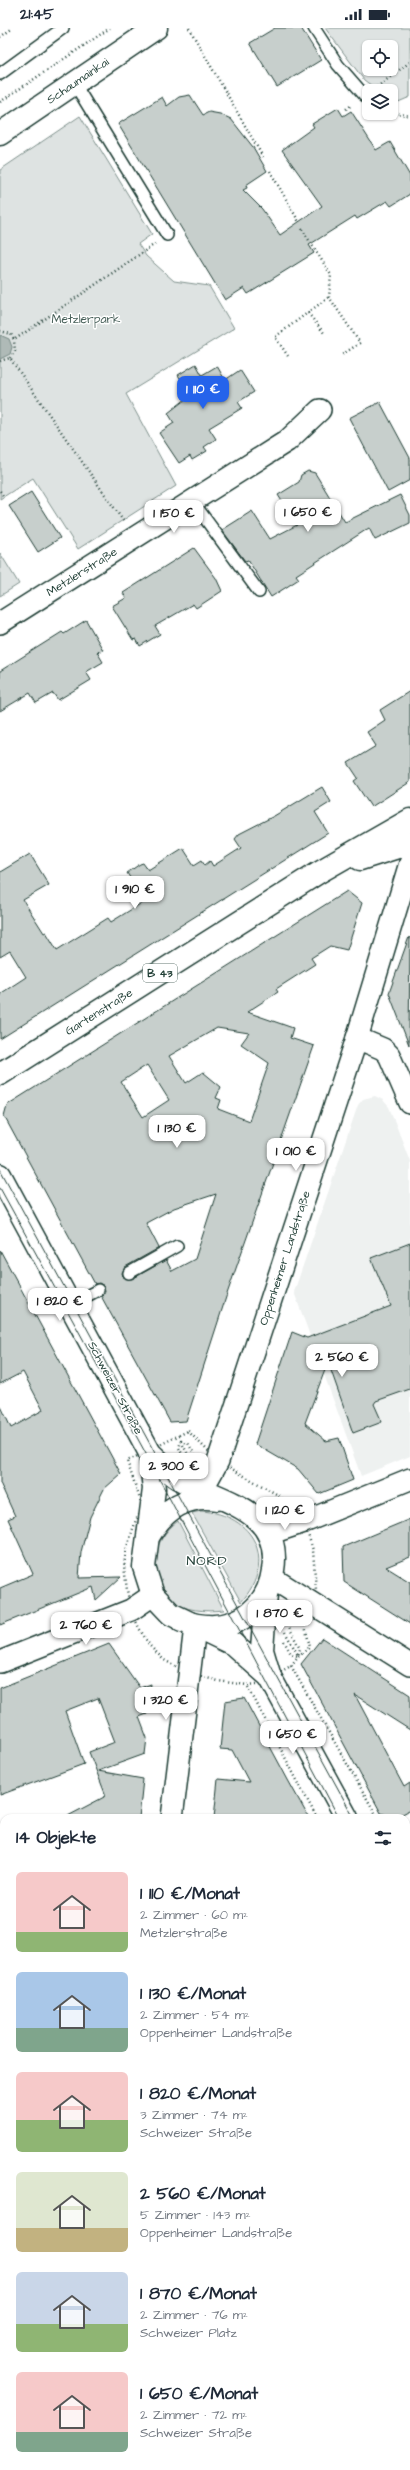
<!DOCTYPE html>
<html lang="de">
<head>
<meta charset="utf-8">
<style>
  body { margin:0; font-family:"Architects Daughter",sans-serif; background:#f2f2f3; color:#1f2937; height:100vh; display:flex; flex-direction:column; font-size:15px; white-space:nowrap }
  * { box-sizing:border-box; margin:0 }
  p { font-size:13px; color:#747a83 }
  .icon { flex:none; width:22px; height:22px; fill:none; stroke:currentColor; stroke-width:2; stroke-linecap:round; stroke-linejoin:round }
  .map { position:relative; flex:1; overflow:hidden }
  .drawer { position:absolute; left:0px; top:1786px; width:410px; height:656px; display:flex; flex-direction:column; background:#fff; border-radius:12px 12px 0 0; box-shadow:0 1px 3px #0004 }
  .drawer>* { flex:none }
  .fabs { position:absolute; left:362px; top:12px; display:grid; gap:8px }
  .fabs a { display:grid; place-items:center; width:36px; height:36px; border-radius:6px; background:#fff; box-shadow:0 1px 3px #0004; font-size:20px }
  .price { position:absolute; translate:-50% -34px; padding:0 9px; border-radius:8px; background:#fff; color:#222; font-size:13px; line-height:26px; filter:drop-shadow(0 1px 2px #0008) }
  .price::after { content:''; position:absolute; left:50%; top:24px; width:12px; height:9px; margin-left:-6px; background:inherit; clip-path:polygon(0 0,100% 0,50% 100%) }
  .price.active { background:#2563eb; color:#fff }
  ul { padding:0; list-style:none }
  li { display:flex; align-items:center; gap:12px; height:100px; padding:0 16px }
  li span { display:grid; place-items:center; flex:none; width:112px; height:80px; border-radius:6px; color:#555 }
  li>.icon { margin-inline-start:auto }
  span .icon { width:48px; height:48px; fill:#fffc; stroke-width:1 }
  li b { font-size:17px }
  h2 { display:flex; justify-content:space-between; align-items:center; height:48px; padding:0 16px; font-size:17px }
  .status { display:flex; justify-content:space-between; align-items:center; height:28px; padding:0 20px; background:#fff; direction:ltr }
  .status svg { height:11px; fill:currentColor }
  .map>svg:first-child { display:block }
  .built { fill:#eef1f0 }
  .green { fill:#dee3e2; stroke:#7e908b; fill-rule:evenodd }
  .water { fill:#afbab7; stroke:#758883 }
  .building { fill:#c7cfcc; stroke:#1f3d34; fill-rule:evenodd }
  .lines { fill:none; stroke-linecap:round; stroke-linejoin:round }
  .service-casing { stroke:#1f3d34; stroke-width:14 }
  .minor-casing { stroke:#1f3d34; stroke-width:24 }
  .tertiary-casing { stroke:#1f3d34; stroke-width:25 }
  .secondary-casing { stroke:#1f3d34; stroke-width:25 }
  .primary-casing { stroke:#1f3d34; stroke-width:25 }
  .path { stroke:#1f3d34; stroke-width:2.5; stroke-dasharray:1 3; stroke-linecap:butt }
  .service { stroke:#fff; stroke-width:11 }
  .minor { stroke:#fff; stroke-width:21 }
  .tertiary { stroke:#fff; stroke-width:22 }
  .secondary { stroke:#fff; stroke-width:22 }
  .primary { stroke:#fff; stroke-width:22 }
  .tram { stroke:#1f3d34; stroke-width:1 }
  .labels { text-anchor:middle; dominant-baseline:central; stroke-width:3; stroke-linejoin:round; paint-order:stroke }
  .shield { fill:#fff; stroke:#627771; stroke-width:1 }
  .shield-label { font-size:11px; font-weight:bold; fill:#1f3d34 }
  .street-label { font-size:12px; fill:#1f3d34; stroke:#fff }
  .park-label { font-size:12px; fill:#455e57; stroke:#fff }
  .quarter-label { font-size:14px; letter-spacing:1px; fill:#1f3d34; stroke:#fff }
</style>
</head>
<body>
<div class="status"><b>21:45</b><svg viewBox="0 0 49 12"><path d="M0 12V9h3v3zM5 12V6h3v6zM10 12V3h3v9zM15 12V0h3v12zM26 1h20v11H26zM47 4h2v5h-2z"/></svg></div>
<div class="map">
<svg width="410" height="2442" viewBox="0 0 410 2442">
  <rect width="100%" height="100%" fill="#fff"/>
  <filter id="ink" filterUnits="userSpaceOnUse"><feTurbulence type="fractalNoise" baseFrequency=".025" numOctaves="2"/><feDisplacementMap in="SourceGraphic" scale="8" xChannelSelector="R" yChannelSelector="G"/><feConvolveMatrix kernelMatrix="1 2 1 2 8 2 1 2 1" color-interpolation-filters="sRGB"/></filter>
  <g filter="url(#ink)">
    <path class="built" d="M375,1068L383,1072L389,1079L410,1133V1428L361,1448L294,1264L358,1077L363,1071Z"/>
    <g class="green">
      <path d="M325,0H410V69L396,75L391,72V63H379L364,52ZM369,19H391V41H369Z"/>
      <path d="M80,88L152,206L138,216L146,228L174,253L209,258L234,300L126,366L176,458L78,521L33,450L0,471V142Z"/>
      <path d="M0,525L19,556L0,568Z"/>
      <path d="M201,1483C254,1486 278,1533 241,1574L192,1485Z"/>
      <path d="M178,1493L224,1582C206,1584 184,1583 170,1572C142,1551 153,1511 178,1493Z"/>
    </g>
    <path class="water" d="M0,307L9,311L12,319L10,326L0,331Z"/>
    <g class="building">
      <path d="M275,0H301L321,32L277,59L250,15Z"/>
      <path d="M190,67L203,87L209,84L220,86L231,91L253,119L267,143L246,157L247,160L243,162L262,181L280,207L322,178L282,122L314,99L312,96L338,80L343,88L351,83L376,122L390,114L410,148V166L391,178L387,173L357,191L355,188L309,217L314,225L248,266L244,260L225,272L118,96L162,69L167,78L179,69Z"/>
      <path d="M196,336L202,347L217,338L225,352L240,342L254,364L238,374L242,380L209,400L216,411L204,419L207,423L192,432L190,428L179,435L159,405L174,395L168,385L191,367L178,347Z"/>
      <path d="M380,374L410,430V452L388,464L349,390Z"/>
      <path d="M308,443L315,445L345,494L400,467L410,487V495L375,512L369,500L296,547L299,551L271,569L248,532L245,533L222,502L252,483L270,511L297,497L278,467L299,454L301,447Z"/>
      <path d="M31,464L60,510L38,524L9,478Z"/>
      <path d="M194,520L216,550L222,563L196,580L193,576L155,598L160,606L140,618L136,611L133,612L112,578L126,570L123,565Z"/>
      <path d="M86,592L103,622L97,624L103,634L86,644L91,652L58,672L53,665L36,675L30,665L0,683V643L62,604L64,606Z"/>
      <path d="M410,663V754L371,779L354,753L358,750L348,735L376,718L367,704L385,692L380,682Z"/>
      <path d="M322,759L331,774L315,784L328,805L0,1011V966L26,949L10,923L0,929V844L30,826L49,857L23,872L44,905L46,904L57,922L108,890L111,894L145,873L127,845L140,836L143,835L148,842L183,820L194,837L202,832L205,837L210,833L213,838L241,820L235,811L239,806L274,788Z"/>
      <path d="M347,863L362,875L347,922L330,918L311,930L315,936L276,961L278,964L247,984L293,1000L290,1010L314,1018L227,1266L186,1393L170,1394L101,1268L105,1263L104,1258L99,1255L95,1256L4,1088L7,1077ZM217,1000L249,1005L241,1016L269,1035L249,1093L218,1081L221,1072L216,1070L221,1059L203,1044L186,1055L169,1028ZM147,1037L169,1072L143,1089L121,1054ZM216,1166L195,1231L172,1243L166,1232L132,1251L123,1249L122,1245L125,1239L159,1220L146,1195L174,1180Z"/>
      <path d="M409,909L410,910L409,1017L389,965Z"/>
      <path d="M410,1215V1361L376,1373L374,1376L382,1394L353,1405L328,1334L305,1395L326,1413L339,1410L353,1452L319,1466L298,1441L255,1416L292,1304L307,1310L391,1278L371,1230Z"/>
      <path d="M0,1222L121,1446L104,1461L90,1489L81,1524L79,1550L121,1549L96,1572L93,1559L0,1597V1560L33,1546L8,1491L15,1488L0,1455V1376L11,1400L43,1382L23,1344L0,1356Z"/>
      <path d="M410,1491V1529L386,1539L410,1554V1596L344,1554L343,1519Z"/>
      <path d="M322,1610L410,1667V1702L355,1667L404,1759L410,1755V1782L395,1790L381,1785L301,1636Z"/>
      <path d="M109,1616L140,1660L151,1656L147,1686L139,1689L147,1710L145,1726L98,1743L143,1751L139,1790H64L106,1768L89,1724L115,1714L98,1670L65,1683L84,1736L0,1767V1660Z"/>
      <path d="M244,1670L288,1752L309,1790H214L218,1751L249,1754L232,1722L220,1721L225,1673Z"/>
    </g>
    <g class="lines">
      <defs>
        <g id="service">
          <path d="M314,0L338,37L365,68"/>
          <path d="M0,46L63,0"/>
          <path d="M74,55L167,207"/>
          <path d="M193,474L259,564"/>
          <path d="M129,1245L177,1218"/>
          <path d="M70,1277L98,1262"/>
        </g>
        <g id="minor">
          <path d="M0,595L287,413L320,382"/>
          <path d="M357,1010L383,1021L389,1027L410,1075"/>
          <path d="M202,1462L218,1433L357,1010L410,835"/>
          <path d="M268,1506L304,1494L410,1451"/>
          <path d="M272,1550L410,1637"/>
          <path d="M0,1634L131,1582L153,1567"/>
          <path d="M172,1790L195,1599"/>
          <path d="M406,1817L410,1815"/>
          <path d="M0,2045L4,2042"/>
          <path d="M406,2216L410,2213"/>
          <path d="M21,2442L28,2438"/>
          <path d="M102,2442V2438"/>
        </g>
        <g id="tertiary">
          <path d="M0,1147L150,1425C159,1433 168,1444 178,1450C217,1473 283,1480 273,1542C271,1558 264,1573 251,1584C231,1601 206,1601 182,1593"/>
          <path d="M150,1425L154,1461L144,1539L153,1567L171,1586L233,1616L270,1649"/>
          <path d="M150,1506C164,1481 188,1466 217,1471"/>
          <path d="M266,1566L262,1622L270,1649L347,1790"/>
          <path d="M406,1901L410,1909"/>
        </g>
        <path id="secondary" d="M0,106L156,0"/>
        <g id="primary">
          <path d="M360,831L410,815"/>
          <path d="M0,1046L319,844L410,792"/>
        </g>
      </defs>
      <use href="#service" class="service-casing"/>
      <use href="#minor" class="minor-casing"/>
      <use href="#tertiary" class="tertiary-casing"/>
      <use href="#secondary" class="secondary-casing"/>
      <use href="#primary" class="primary-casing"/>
      <g class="path">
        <path d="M189,0L263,129"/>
        <path d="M0,9L13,0"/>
        <path d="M377,59L410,34"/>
        <path d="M0,74L110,0"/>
        <path d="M346,81L352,77"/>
        <path d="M391,84L410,88"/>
        <path d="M270,143L299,194"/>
        <path d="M302,201L331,247L329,269L360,315L340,328"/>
        <path d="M308,285L324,305"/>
        <path d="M0,303L11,306L14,312L155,216"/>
        <path d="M288,328L275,309L329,269"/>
        <path d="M10,330L15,323L14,312"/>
        <path d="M0,333L10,330L12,333L124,494"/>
        <path d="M0,463L4,469"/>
        <path d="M188,1403L218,1433L278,1467L304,1494L313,1522L316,1562L304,1594L310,1619L298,1628L291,1638L257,1656L247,1657L218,1653L189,1645L164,1632L150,1618L139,1600L131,1582L127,1562L124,1538L126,1522L136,1492L143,1480L127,1433Z"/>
        <path d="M181,1413L188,1415L205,1445L201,1450L195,1451L179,1420Z"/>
        <path d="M183,1417L192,1434"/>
        <path d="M285,1604L298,1627"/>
        <path d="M284,1613L291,1626L298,1628L300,1621L286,1593"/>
        <path d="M291,1638L378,1790"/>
        <path d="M248,1659L317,1790"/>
        <path d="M406,1840L410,1847"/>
        <path d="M406,1956L410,1964"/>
        <path d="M53,2438L55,2442"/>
      </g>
      <use href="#service" class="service"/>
      <use href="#minor" class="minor"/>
      <use href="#tertiary" class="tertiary"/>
      <use href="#secondary" class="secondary"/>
      <use href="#primary" class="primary"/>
      <g class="tram">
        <path d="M0,1141L354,1790"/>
        <path d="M0,1160L145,1424L339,1790"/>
        <path d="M406,1889L410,1896"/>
        <path d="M406,1914L410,1921"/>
      </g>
    </g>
  </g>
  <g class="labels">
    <rect class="shield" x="143" y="936" width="34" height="18" rx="3"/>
    <g class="shield-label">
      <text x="160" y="945">B 43</text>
    </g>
    <g class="street-label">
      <text transform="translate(78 53) rotate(-34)">Schaumainkai</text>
      <text transform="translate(82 544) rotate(-32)">Metzlerstraße</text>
      <text transform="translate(99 984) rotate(-32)">Gartenstraße</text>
      <text transform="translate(285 1230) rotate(-72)">Oppenheimer Landstraße</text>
      <text transform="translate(115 1360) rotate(62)">Schweizer Straße</text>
    </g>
    <g class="park-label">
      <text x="86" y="291">Metzlerpark</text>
    </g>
    <g class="quarter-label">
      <text x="207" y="1533">NORD</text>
    </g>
  </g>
</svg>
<div class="fabs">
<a><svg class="icon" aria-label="locate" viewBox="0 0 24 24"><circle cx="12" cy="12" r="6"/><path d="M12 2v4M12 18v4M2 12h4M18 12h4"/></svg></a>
<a><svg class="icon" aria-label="layers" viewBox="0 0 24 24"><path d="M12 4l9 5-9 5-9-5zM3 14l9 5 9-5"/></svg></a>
</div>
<b class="price active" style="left:203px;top:382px">1 110 €</b>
<b class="price" style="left:308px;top:505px">1 650 €</b>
<b class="price" style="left:174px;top:506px">1 150 €</b>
<b class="price" style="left:135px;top:882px">1 910 €</b>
<b class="price" style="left:177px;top:1121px">1 130 €</b>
<b class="price" style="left:296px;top:1144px">1 010 €</b>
<b class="price" style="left:60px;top:1294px">1 820 €</b>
<b class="price" style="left:342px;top:1350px">2 560 €</b>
<b class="price" style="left:174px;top:1459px">2 300 €</b>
<b class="price" style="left:285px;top:1503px">1 120 €</b>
<b class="price" style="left:280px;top:1606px">1 870 €</b>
<b class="price" style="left:86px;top:1618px">2 760 €</b>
<b class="price" style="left:166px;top:1693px">1 320 €</b>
<b class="price" style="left:293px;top:1727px">1 650 €</b>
<section class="drawer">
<h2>14 Objekte<svg class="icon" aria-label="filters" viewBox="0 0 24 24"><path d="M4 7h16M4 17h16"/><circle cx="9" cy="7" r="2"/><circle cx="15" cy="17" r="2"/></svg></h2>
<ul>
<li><span style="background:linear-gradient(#f6c9c9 75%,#8fb573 0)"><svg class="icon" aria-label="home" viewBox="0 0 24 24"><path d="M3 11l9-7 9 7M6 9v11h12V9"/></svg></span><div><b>1 110 €/Monat</b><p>2 Zimmer · 60 m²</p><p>Metzlerstraße</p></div></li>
<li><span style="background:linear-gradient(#a9c7e8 70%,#7fa58c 0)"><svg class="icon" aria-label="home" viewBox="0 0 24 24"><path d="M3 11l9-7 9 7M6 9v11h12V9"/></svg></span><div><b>1 130 €/Monat</b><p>2 Zimmer · 54 m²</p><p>Oppenheimer Landstraße</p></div></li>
<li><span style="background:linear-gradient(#f6c9c9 60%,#8fb573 0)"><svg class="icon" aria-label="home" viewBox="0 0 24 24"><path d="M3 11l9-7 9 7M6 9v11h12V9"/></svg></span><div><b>1 820 €/Monat</b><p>3 Zimmer · 74 m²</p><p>Schweizer Straße</p></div></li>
<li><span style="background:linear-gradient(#dfe7d0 70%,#c2b280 0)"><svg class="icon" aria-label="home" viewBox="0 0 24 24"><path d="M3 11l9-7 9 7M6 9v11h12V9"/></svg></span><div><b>2 560 €/Monat</b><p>5 Zimmer · 143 m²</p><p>Oppenheimer Landstraße</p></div></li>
<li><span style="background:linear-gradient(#c9d6e8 65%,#8fb573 0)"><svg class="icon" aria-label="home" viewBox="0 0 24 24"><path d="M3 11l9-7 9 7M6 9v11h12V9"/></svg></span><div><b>1 870 €/Monat</b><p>2 Zimmer · 76 m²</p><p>Schweizer Platz</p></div></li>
<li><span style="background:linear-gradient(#f6c9c9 75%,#7fa58c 0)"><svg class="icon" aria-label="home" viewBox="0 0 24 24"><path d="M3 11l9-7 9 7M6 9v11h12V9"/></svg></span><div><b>1 650 €/Monat</b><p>2 Zimmer · 72 m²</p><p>Schweizer Straße</p></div></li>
</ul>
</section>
</div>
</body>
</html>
